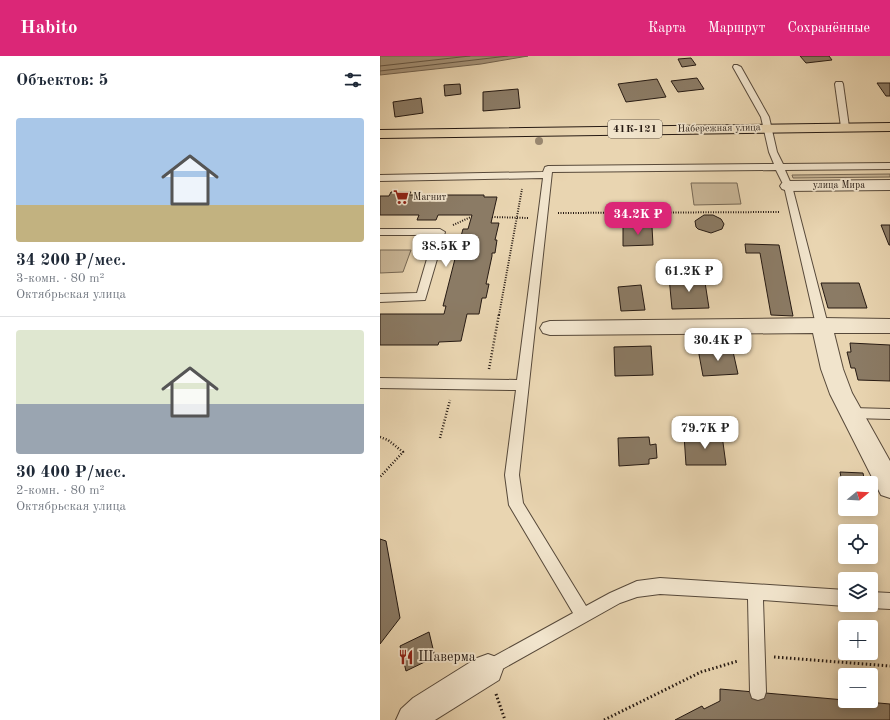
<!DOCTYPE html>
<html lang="ru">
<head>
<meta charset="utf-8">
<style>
  body { margin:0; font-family:"Old Standard TT",serif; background:#f2f2f3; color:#1f2937; height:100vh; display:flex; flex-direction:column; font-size:15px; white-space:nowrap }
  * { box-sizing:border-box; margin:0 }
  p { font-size:13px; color:#747a83 }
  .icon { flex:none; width:22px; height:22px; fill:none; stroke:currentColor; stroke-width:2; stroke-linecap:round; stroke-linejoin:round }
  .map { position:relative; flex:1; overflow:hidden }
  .details { display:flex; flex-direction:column; background:#fff; width:380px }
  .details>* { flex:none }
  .needle { width:26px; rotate:72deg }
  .fabs { position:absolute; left:458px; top:420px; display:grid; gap:8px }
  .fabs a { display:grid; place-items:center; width:40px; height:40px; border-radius:4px; background:#fff; box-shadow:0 2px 10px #0003; font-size:20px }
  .price { position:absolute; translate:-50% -34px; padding:0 9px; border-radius:8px; background:#fff; color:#222; font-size:13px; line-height:26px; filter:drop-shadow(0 1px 2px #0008) }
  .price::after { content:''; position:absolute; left:50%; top:24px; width:12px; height:9px; margin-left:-6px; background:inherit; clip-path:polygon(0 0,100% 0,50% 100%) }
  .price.current { background:#db2777; color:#fff }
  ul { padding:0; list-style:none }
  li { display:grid; align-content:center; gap:8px; height:212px; padding:0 16px }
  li+li { border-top:1px solid #e0e1e3 }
  li span { display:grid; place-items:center; height:124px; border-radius:4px; color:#555 }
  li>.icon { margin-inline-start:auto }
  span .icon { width:72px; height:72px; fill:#fffc; stroke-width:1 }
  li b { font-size:17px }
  h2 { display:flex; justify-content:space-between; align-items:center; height:48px; padding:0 16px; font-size:17px }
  header { display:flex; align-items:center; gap:24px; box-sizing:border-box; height:56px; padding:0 20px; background:#db2777; color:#fff }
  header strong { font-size:19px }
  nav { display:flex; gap:22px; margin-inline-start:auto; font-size:14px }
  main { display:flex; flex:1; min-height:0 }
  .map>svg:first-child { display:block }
  .green { fill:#c8b596; stroke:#776854 }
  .water { fill:#a7957b; stroke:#736451 }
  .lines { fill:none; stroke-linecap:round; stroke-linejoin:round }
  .shore { stroke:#665847; stroke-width:1 }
  .building { fill:#8b7b65; stroke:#261a13 }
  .lane-casing { stroke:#57493a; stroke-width:2 }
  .street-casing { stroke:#57493a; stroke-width:2 }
  .primary-casing { stroke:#261a13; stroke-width:2 }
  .path-far2 { stroke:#261a13; stroke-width:2; stroke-dasharray:1 1.5; stroke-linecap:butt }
  .path-far1 { stroke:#261a13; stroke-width:2.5; stroke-dasharray:1 2; stroke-linecap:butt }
  .path { stroke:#261a13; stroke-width:3; stroke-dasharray:1.5 2.5; stroke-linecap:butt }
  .lane { fill:#f1e4cc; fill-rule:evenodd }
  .street { fill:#f1e4cc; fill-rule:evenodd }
  .primary { fill:#e9d5b1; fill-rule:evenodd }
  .tree { fill:#998770 }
  .labels { text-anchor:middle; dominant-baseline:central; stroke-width:3.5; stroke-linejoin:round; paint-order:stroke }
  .far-street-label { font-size:10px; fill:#261a13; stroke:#f1e4cc }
  .far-poi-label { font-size:10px; fill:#261a13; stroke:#f1e4cc; text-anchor:start }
  .shield { fill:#f1e4cc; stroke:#63574a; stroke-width:1 }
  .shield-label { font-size:11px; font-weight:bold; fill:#261a13 }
  .near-poi-label { font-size:14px; fill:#261a13; stroke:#f1e4cc; text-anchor:start }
</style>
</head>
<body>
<header>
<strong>Habito</strong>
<nav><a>Карта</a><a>Маршрут</a><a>Сохранённые</a></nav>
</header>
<main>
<section class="details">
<h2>Объектов: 5<svg class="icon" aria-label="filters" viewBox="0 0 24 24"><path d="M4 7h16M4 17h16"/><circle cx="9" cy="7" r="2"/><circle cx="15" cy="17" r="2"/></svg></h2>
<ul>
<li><span style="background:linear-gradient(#a9c7e8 70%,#c2b280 0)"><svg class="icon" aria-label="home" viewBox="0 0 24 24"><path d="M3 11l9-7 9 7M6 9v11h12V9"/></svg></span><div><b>34 200 ₽/мес.</b><p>3-комн. · 80 m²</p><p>Октябрьская улица</p></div></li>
<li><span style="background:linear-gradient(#dfe7d0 60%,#9aa5b1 0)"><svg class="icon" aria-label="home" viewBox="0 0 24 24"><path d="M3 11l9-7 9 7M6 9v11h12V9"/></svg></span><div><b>30 400 ₽/мес.</b><p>2-комн. · 80 m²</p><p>Октябрьская улица</p></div></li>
</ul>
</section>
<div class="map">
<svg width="510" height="664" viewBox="0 0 510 664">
  <rect width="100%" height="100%" fill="#e9d5b1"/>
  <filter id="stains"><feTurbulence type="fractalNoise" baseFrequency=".005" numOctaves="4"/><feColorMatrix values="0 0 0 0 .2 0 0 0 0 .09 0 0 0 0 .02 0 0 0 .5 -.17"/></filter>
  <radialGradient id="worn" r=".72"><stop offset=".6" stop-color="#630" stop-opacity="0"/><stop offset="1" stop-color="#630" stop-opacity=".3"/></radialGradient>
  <g class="green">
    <path d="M510,118V121L413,122L412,119Z"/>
    <path d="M311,127H357L361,148L314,149Z"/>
    <path d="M0,194H31L23,216L0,217Z"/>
  </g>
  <path class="water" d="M0,0H148L101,8L0,19Z"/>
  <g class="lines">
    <g class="shore">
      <path d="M0,10L90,0"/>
      <path d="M0,15L128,0"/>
    </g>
  </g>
  <g class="building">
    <path d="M420,0H449L452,4L426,7Z"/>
    <path d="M311,2L316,9L302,11L298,3Z"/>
    <path d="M317,22L324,33L298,36L291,25Z"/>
    <path d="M277,23L286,41L246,46L238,28Z"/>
    <path d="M497,27H510V40H506Z"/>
    <path d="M80,28L81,38L65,40L64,29Z"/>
    <path d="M138,33L140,52L103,55V36Z"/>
    <path d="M41,42L43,57L15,61L13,46Z"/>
    <path d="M11,136H31L29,139H104V141H117L111,167H119L115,184H117L115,197H112V200L106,228H109L106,242H102L99,258H87L81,285L59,286L58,289H0V258H64L66,250H63L78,191L83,173H88L92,159H58L56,164H37L39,159H0V140H9Z"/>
    <path d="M324,159H333L341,163L344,168L342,173L331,177L318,173L316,171L315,165Z"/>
    <path d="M501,169H510V189H509Z"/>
    <path d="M243,171H272L273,189L243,190Z"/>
    <path d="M365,188L399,189L413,260L391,259L380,197H366Z"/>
    <path d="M324,220L329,252L292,253L289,221Z"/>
    <path d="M441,227H479L487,252H448Z"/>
    <path d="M261,229L265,254L241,255L238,231Z"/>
    <path d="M470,287L510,289V325L478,324L475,312H471L467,296H471Z"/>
    <path d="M271,290L273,319L235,320L234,291Z"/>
    <path d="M352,291L358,318L323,320L318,293Z"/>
    <path d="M304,379H342L346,409H306Z"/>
    <path d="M269,381L270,389L276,388L277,402L269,403V408L239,410L238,382Z"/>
    <path d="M460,416L483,417L485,427H465V442Z"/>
    <path d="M491,451L492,456H468L467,453H491Z"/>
    <path d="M0,483L6,485L20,562L0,588Z"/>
    <path d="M49,576L55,601L26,615L20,590Z"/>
    <path d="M340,633L510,648V664H295L322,650L324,653L340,645Z"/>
  </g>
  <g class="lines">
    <defs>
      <g id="lane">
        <path d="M354,9H357L361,11L389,61L397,96L403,108L510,107V113L405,114L412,130L448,269L446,272H438L436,269L404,130L396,114L172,116L139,419L143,447L206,550L230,537L257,525L280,522L465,534V549H466L465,550L383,544L386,636L384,642L378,644L372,642L370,636L368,543L280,538L257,541L240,547L108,621L102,619L100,613L102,607L193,557L129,449L125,419L136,334L0,332V322L137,324L163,122L0,125V119L163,116L165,111L168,110L394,108L389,96L381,61L353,11Z"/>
        <path d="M456,26H462L463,28L469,71L465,73L461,71L455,28Z"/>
        <path d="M0,173H60L65,176L45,244L0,246V238L37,237L54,179H0Z"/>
        <path d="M472,352L510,353V363L472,362L468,361L466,357L468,353Z"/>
        <path d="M491,536L510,537V553L491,552L486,549H491Z"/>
      </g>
      <g id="street">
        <path d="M510,124V134L408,135L402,133L400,130L402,127L408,125Z"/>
        <path d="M442,262L510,263V277H454L463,313L472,337L510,405V442L501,439L450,338L441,313L433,277L170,279L163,277L160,272L163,267L170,265Z"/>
        <path d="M108,598L119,602L123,613L119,624L55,664H16L21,653L33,642L97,602Z"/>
      </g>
      <path id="primary" d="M510,67V75L0,82V74Z"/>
    </defs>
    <use href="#lane" class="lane-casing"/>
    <use href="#street" class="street-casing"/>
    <use href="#primary" class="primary-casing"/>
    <g class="path-far2">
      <path d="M178,157L399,156"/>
      <path d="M112,161L148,162"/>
      <path d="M73,169L91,161"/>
      <path d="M119,259L142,133"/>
    </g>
    <g class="path-far1">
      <path d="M109,313L119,258"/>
      <path d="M0,381L8,384L23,396L0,421"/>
      <path d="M60,382L70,344"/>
    </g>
    <g class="path">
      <path d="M394,601L510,610"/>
      <path d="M116,638L125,664"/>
      <path d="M224,664L321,616L358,605"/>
    </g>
    <use href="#lane" class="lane"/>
    <use href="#street" class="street"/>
    <use href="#primary" class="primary"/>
  </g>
  <circle class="tree" cx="159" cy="85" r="4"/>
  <defs>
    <symbol id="supermarket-bare" viewBox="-9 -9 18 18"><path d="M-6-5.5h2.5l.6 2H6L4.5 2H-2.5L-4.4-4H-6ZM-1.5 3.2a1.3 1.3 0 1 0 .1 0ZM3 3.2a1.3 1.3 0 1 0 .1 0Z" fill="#8f2418" stroke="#f1e4cc" stroke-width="2.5" paint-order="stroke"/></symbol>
    <symbol id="restaurant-bare" viewBox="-9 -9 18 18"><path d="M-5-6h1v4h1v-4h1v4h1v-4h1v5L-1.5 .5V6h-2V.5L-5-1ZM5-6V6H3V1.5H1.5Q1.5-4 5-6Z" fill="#8f2418" stroke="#f1e4cc" stroke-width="2.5" paint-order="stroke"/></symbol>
  </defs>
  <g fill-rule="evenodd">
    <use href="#supermarket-bare" x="10" y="130" width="22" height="22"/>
    <use href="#restaurant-bare" x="15" y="590" width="22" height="22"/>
  </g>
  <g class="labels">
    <g class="far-street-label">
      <text transform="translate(339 72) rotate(-1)">Набережная улица</text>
      <text x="459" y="129">улица Мира</text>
    </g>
    <g class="far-poi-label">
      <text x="33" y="141">Магнит</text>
    </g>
    <rect class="shield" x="228" y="64" width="54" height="18" rx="3"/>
    <g class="shield-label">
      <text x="255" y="73">41К-121</text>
    </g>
    <g class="near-poi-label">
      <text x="38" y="601">Шаверма</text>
    </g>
  </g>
  <rect width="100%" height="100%" filter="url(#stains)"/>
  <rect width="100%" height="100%" fill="url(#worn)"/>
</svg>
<div class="fabs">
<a><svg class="needle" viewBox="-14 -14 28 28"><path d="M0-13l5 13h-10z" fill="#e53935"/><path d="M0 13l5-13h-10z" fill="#747a83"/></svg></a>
<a><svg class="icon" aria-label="locate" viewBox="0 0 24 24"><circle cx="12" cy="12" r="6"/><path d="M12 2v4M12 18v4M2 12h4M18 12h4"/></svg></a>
<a><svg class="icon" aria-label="layers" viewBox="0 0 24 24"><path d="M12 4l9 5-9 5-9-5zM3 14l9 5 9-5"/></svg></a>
<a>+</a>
<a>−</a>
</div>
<b class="price current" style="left:258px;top:180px">34.2K ₽</b>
<b class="price" style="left:66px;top:212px">38.5K ₽</b>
<b class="price" style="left:309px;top:237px">61.2K ₽</b>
<b class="price" style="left:338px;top:306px">30.4K ₽</b>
<b class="price" style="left:325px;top:394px">79.7K ₽</b>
</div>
</main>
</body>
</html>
